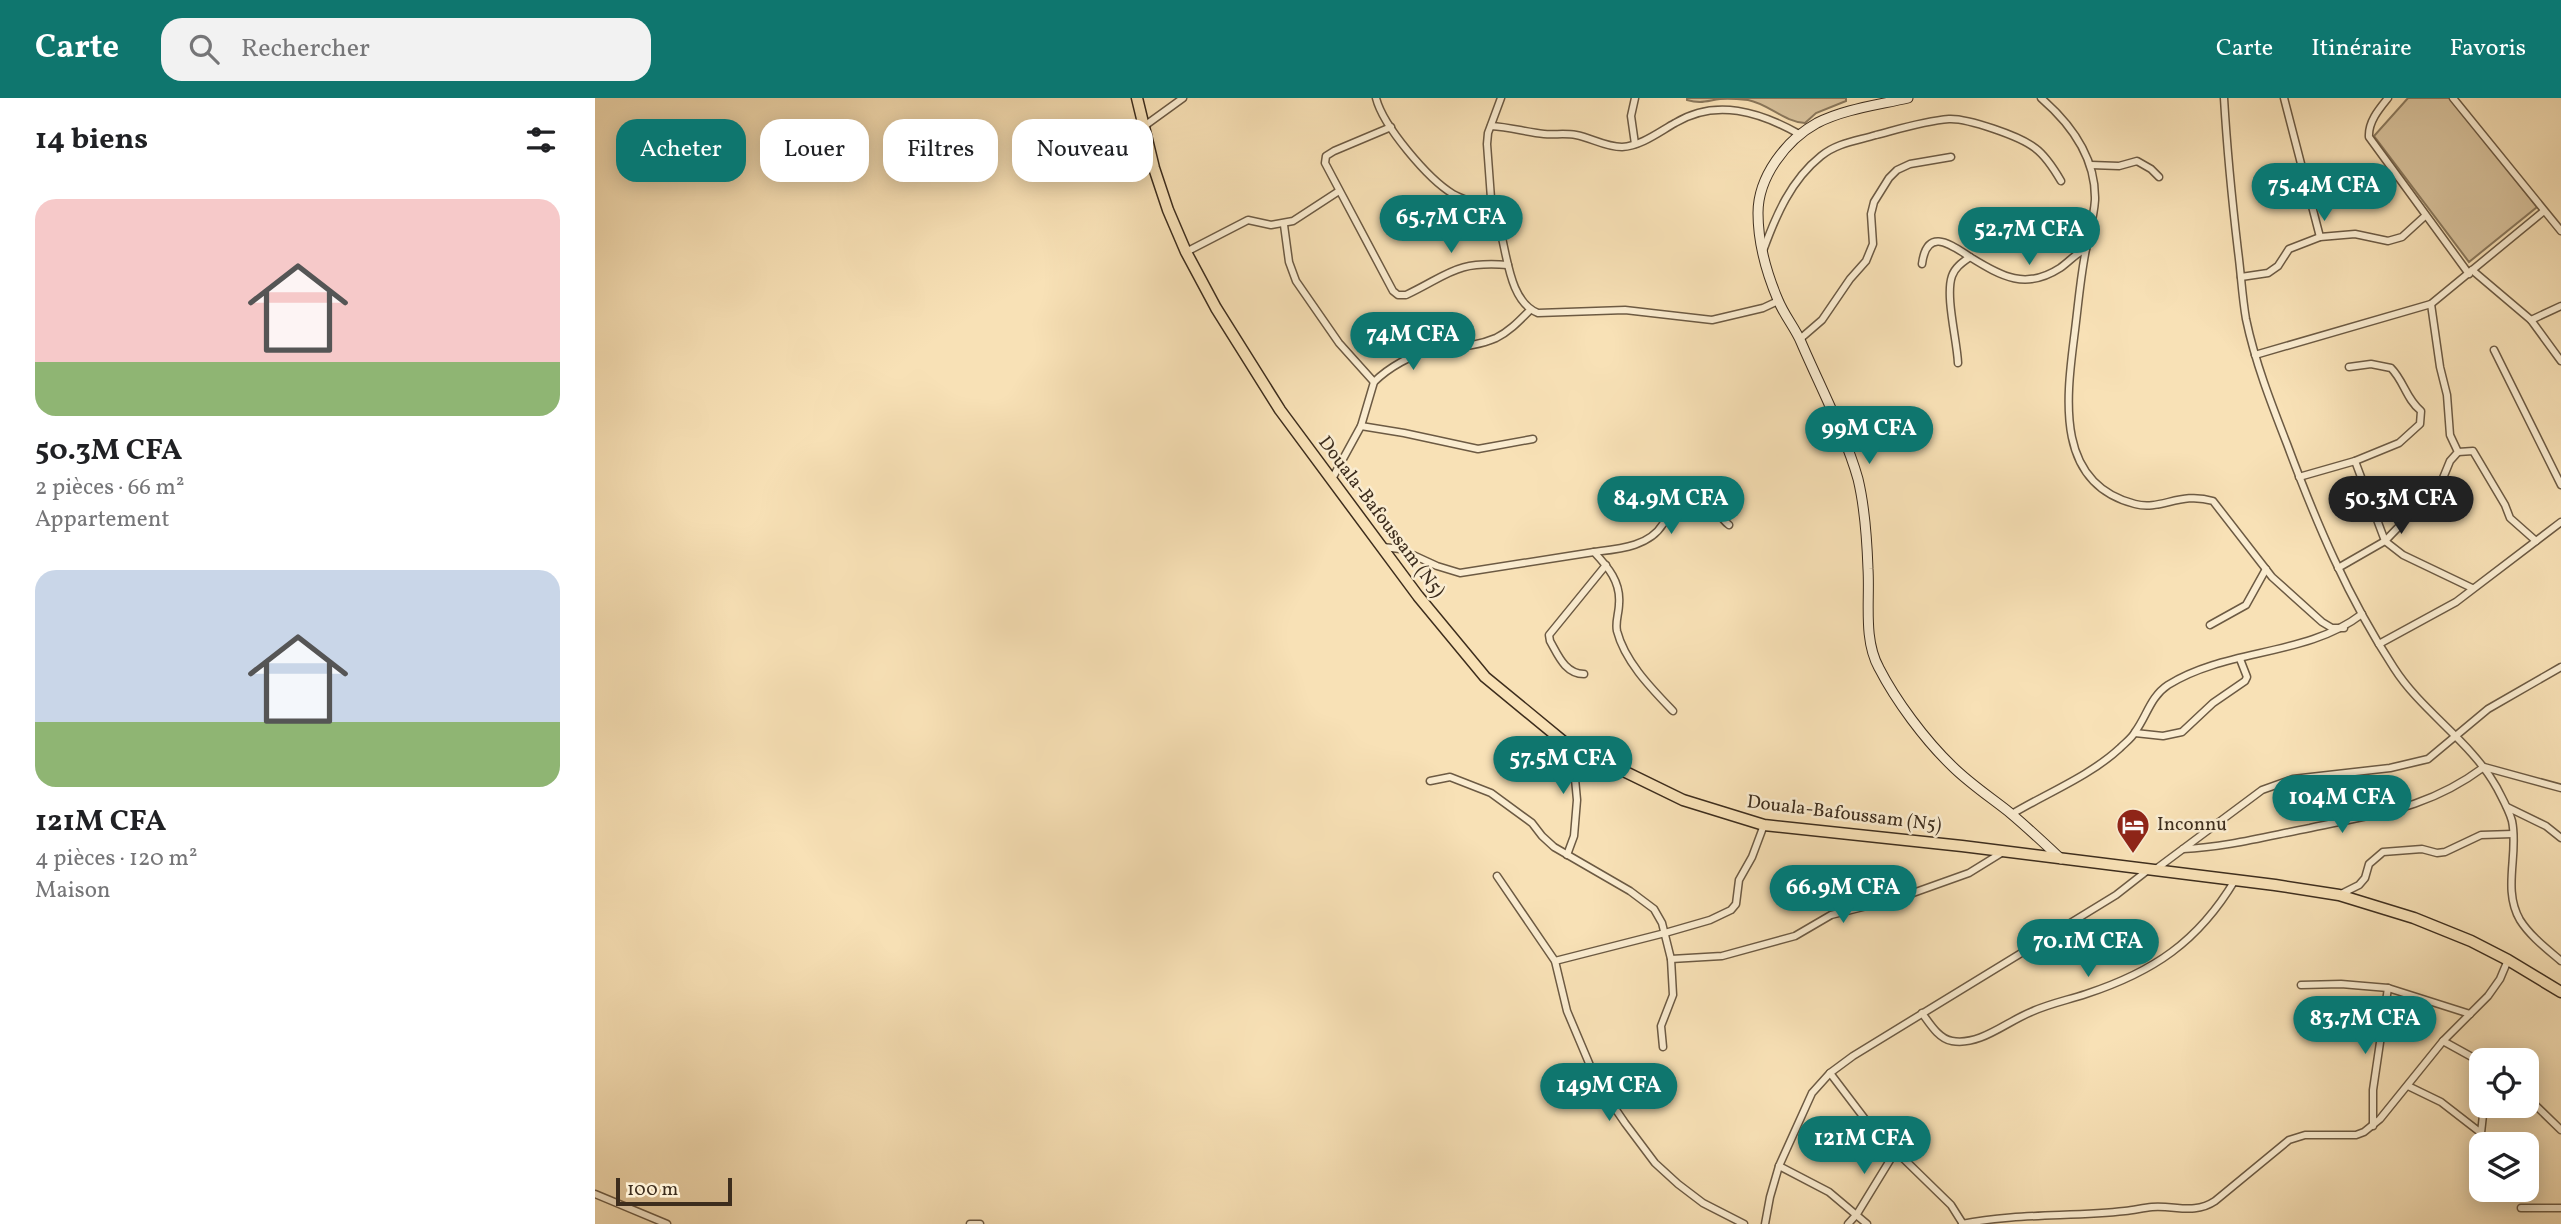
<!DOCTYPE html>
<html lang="fr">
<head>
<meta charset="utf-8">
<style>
  body { margin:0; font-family:Vollkorn,serif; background:#f2f2f2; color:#202124; height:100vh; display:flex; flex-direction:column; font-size:26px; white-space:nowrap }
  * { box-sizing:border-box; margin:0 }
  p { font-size:23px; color:#757577 }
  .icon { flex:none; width:38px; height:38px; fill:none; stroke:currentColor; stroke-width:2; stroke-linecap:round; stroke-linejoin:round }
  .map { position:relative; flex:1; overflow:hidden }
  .details { display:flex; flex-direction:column; background:#fff; width:595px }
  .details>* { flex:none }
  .top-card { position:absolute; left:21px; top:21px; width:665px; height:63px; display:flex; gap:14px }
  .fabs { position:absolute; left:1874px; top:950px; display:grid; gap:14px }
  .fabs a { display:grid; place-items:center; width:70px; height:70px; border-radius:14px; background:#fff; box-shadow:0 4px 18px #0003; font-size:35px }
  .scale { position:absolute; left:21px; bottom:18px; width:116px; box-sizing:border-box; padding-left:7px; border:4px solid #3d2d1d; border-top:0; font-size:19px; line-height:24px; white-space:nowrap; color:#3d2d1d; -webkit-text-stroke:5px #faecd0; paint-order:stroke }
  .price { position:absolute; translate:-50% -60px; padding:0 16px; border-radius:24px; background:#0f766e; color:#fff; font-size:23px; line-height:46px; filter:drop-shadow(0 2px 4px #0008) }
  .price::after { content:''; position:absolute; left:50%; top:42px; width:21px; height:16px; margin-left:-10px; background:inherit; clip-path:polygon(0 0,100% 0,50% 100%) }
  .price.selected { background:#222; color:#fff }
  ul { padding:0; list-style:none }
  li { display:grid; align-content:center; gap:14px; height:371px; padding:0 35px }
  li span { display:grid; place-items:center; height:217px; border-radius:21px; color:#555 }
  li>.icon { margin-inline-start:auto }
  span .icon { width:126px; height:126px; fill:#fffc; stroke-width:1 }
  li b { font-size:30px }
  h2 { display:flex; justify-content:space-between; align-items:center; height:84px; padding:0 35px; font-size:30px }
  .pill { padding:0 24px; border-radius:21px; background:#fff; box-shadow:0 4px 18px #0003; font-size:24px; line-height:63px }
  .pill.selected { background:#0f766e; color:#fff }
  header { display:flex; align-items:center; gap:42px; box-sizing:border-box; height:98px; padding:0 35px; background:#0f766e; color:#fff }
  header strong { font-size:33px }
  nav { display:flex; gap:38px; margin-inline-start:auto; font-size:24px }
  .search { width:490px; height:63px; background:#f2f2f2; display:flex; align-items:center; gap:18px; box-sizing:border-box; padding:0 24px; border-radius:21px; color:#757577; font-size:26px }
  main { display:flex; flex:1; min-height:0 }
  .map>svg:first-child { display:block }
  .green { fill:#d8c29c; stroke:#8a785c; stroke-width:2 }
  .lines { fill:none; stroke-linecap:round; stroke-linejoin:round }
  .street-casing { stroke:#6c5a43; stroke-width:9 }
  .secondary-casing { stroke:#3d2d1d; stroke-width:11 }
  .highway-casing { stroke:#3d2d1d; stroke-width:13 }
  .street { stroke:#faecd0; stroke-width:6 }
  .secondary { stroke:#faecd0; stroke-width:9 }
  .highway { stroke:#f8e1b6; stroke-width:10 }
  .labels { text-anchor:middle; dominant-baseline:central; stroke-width:5; stroke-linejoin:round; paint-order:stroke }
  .street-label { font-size:19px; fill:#3d2d1d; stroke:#faecd0 }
  .poi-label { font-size:19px; fill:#3d2d1d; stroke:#faecd0; text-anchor:start }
</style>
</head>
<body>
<header>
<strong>Carte</strong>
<div class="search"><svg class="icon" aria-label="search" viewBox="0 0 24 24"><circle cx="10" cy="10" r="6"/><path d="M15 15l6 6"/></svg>Rechercher</div>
<nav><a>Carte</a><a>Itinéraire</a><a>Favoris</a></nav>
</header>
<main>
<section class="details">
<h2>14 biens<svg class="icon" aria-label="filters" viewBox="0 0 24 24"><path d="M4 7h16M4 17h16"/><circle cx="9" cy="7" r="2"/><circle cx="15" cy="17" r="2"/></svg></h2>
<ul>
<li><span style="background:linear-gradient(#f6c9c9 75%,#8fb573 0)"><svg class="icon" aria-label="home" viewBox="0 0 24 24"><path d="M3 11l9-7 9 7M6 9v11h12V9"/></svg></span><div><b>50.3M CFA</b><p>2 pièces · 66 m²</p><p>Appartement</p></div></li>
<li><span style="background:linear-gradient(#c9d6e8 70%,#8fb573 0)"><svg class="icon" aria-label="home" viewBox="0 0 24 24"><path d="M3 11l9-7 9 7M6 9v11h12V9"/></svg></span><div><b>121M CFA</b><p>4 pièces · 120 m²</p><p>Maison</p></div></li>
</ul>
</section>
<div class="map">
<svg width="1966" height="1126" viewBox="0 0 1966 1126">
  <rect width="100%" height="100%" fill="#f8e1b6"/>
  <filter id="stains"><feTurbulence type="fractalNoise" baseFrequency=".00286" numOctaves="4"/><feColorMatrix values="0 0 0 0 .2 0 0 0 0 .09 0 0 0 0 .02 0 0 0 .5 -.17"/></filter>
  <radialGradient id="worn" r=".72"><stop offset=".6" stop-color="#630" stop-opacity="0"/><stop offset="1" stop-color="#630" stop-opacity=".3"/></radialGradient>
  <g class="green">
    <path d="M1092,0H1251V3L1221,15L1210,25C1189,24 1174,6 1153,2C1144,1 1134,0 1125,1C1111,3 1106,6 1092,2Z"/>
    <path d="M1813,0H1855L1942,109L1874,164L1779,38Z"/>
  </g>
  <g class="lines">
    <defs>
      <g id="street">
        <path d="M781,0C788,28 833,81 858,96C870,103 888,105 897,115C903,122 904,132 907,140C913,165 917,205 943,215L1030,212L1117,222L1168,210L1183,203"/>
        <path d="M1629,0C1632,51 1637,102 1643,153C1646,175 1647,198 1651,221C1660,264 1676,305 1692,346C1721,424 1753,500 1799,570C1827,614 1876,643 1902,690C1907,700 1914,712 1917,723C1924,756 1907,791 1925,822C1935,838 1952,851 1966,863"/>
        <path d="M1689,0L1725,139"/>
        <path d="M1793,0C1784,11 1773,24 1774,39L1874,176"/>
        <path d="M1858,0L1966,133"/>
        <path d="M896,28C914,29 931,34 949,36C959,37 970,35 981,37C997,40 1010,49 1027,49C1046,48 1064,34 1080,25C1121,0 1165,14 1204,36"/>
        <path d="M548,29L588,0"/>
        <path d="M796,29L739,53L731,58L730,65L798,193L803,197H811C855,176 860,163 913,167"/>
        <path d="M1040,46L1036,18L1040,0"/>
        <path d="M1496,67L1524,68L1542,63L1556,71L1564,79"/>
        <path d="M897,114L892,46L893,35L906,0"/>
        <path d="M689,127L694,164L701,183L744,245L779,284"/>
        <path d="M1491,151C1485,181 1483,210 1479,240C1471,303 1461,386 1540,406C1566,413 1585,393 1618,403L1677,479L1727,524L1737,530H1749"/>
        <path d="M1168,153C1181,117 1196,82 1226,58C1242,45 1261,43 1281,37C1304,31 1329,23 1354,21C1372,20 1425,38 1440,50C1451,58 1459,71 1466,83"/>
        <path d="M591,154L653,122L676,127L698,123L744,93"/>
        <path d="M1327,166C1332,128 1356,147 1375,159"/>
        <path d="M1877,172L1936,222L1966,263"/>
        <path d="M1646,179L1673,175L1683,168L1694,151L1725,139L1760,136L1793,143L1807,139L1830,118"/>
        <path d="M1936,222L1966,208"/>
        <path d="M1205,241L1227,222L1255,181L1271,163L1278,146L1276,116L1279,104L1294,80L1302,72L1315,66L1356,59"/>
        <path d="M1899,252L1966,387"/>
        <path d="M1660,257L1836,206L1949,113"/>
        <path d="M1363,265C1362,242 1350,198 1357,178C1360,169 1368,164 1375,159C1407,179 1431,192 1465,170C1475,163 1481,155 1491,151C1494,135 1499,118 1500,102C1501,60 1476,26 1446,0"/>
        <path d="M766,328L809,335L883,351L938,341"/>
        <path d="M1863,354L1878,353L1910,407L1915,420L1941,443"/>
        <path d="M1760,363L1790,443L1808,457L1877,490"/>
        <path d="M1704,379L1760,363L1804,345L1825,326L1826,313C1811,301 1809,283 1796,270L1776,266L1754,269"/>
        <path d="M737,381L766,328L779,284C793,270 817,256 837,252C859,249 880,249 901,240C915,233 925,222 935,212"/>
        <path d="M788,449L805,451L842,468L865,475L999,454C1013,469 1026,484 1024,506C1024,515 1020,524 1022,533C1030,564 1057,591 1078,613"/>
        <path d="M999,454C1023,451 1054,449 1068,426C1076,414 1083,399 1096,391C1118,394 1118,415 1134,427"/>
        <path d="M1743,470L1790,443L1846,385L1855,363L1863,354L1855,337L1852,297L1845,269L1836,206"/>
        <path d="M1615,527L1651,507L1671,471"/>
        <path d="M1784,546L1861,504L1966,424"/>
        <path d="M989,576C970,576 963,557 955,543L954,537L1011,467"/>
        <path d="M1540,635L1568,638L1587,634L1618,605L1650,583L1652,579L1645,561"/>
        <path d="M835,683L855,679L896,695L937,725L947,738L959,749L1035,793L1059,811L1067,825L1076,861L1078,897L1066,928L1068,949"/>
        <path d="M1912,709L1951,728L1966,740"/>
        <path d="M1417,716C1452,695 1495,678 1525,650C1530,645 1537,640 1540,634C1552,618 1555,599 1573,587C1632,550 1711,559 1767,516"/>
        <path d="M1588,751C1632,749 1673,738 1715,730C1783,715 1831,712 1889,669L1966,690"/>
        <path d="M972,757L979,738L982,702L979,670L983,652"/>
        <path d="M1561,771L1667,692L1698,681L1795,670L1833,661L1893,611L1966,569"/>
        <path d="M902,778L960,863L972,913L1002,984L1030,1025L1060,1065L1083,1086L1108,1105L1149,1126"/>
        <path d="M1746,796L1764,787L1770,780L1774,766L1788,754L1827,751L1842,755L1850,754L1886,737L1918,736"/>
        <path d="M1076,861L1127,858L1200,838L1236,817L1304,800L1374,775L1408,754"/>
        <path d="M960,863L1070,835L1115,822L1136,812L1141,806L1144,782L1157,759L1169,727"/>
        <path d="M1706,887L1746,886L1793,890L1875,916"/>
        <path d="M1327,915C1335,926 1344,941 1357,943C1385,948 1411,924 1436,914C1453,906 1473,902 1491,896C1558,874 1603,844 1640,782"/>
        <path d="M1848,943L1886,964"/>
        <path d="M1235,975L1276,1029L1356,1107L1368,1126"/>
        <path d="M1813,988L1846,1004L1886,1035L1889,1008"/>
        <path d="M1932,999L1966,1032"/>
        <path d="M1778,1028V992L1793,890"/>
        <path d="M1184,1068L1234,1094L1272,1126"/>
        <path d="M0,1096L72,1126"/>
        <path d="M1926,1110H1966"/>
        <path d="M375,1126H385"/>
        <path d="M1170,1126L1175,1099L1184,1068L1217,995L1235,975L1258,958L1521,797L1553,772"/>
        <path d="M1253,1126L1262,1116L1300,1054"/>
        <path d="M1367,1126C1421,1115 1476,1119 1530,1113C1539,1112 1548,1110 1557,1109C1580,1107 1599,1117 1620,1103L1694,1042L1710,1037H1761L1769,1034L1785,1021L1848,943L1893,898L1905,881L1913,862"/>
      </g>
      <path id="secondary" d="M1313,0C1283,7 1249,11 1222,25C1191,42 1163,79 1163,115C1163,144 1172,176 1183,202C1189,217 1200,230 1206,244C1224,286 1251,338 1263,381C1270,410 1272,442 1273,471C1275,503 1268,541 1284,570C1301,603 1330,642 1357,668C1374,685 1395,699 1414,714C1432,729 1449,745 1466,761"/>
      <path id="highway" d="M542,0L559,70L573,112L591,154L621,210L685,312L823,498L890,579L969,644L1088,702L1169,727L1367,748L1680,787L1744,797L1819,820L1876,843L1913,862L1966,894"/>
    </defs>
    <use href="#street" class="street-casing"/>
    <use href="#secondary" class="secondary-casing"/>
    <use href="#highway" class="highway-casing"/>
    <use href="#street" class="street"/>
    <use href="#secondary" class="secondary"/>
    <use href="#highway" class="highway"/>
  </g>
  <defs>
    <symbol id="hotel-pin" viewBox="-11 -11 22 30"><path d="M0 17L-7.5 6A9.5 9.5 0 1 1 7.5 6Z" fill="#8f2418" stroke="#faecd0"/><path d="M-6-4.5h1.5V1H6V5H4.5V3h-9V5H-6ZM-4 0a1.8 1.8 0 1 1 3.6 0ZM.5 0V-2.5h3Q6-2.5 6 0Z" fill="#fff"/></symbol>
  </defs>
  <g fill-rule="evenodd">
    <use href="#hotel-pin" x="1519" y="708" width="38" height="52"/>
  </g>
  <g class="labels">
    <g class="street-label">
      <text transform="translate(786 419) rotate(53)">Douala-Bafoussam (N5)</text>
      <text transform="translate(1249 716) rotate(7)">Douala-Bafoussam (N5)</text>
    </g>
    <g class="poi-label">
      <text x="1562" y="727">Inconnu</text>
    </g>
  </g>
  <rect width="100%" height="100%" filter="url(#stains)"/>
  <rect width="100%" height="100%" fill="url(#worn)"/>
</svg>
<div class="fabs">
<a><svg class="icon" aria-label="locate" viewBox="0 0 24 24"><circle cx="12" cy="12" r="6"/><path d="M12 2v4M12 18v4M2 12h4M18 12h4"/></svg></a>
<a><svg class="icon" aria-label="layers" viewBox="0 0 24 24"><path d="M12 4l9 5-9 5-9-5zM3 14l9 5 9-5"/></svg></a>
</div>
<div class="scale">100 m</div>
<b class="price" style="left:1729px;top:125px">75.4M CFA</b>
<b class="price" style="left:856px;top:157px">65.7M CFA</b>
<b class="price" style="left:1434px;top:169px">52.7M CFA</b>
<b class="price" style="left:818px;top:274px">74M CFA</b>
<b class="price" style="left:1274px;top:368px">99M CFA</b>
<b class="price" style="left:1076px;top:438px">84.9M CFA</b>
<b class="price selected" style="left:1806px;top:438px">50.3M CFA</b>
<b class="price" style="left:968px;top:698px">57.5M CFA</b>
<b class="price" style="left:1747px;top:737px">104M CFA</b>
<b class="price" style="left:1248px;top:827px">66.9M CFA</b>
<b class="price" style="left:1493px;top:881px">70.1M CFA</b>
<b class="price" style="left:1770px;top:958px">83.7M CFA</b>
<b class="price" style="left:1014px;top:1025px">149M CFA</b>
<b class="price" style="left:1269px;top:1078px">121M CFA</b>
<div class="top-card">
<a class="pill selected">Acheter</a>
<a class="pill">Louer</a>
<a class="pill">Filtres</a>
<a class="pill">Nouveau</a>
</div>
</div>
</main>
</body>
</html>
